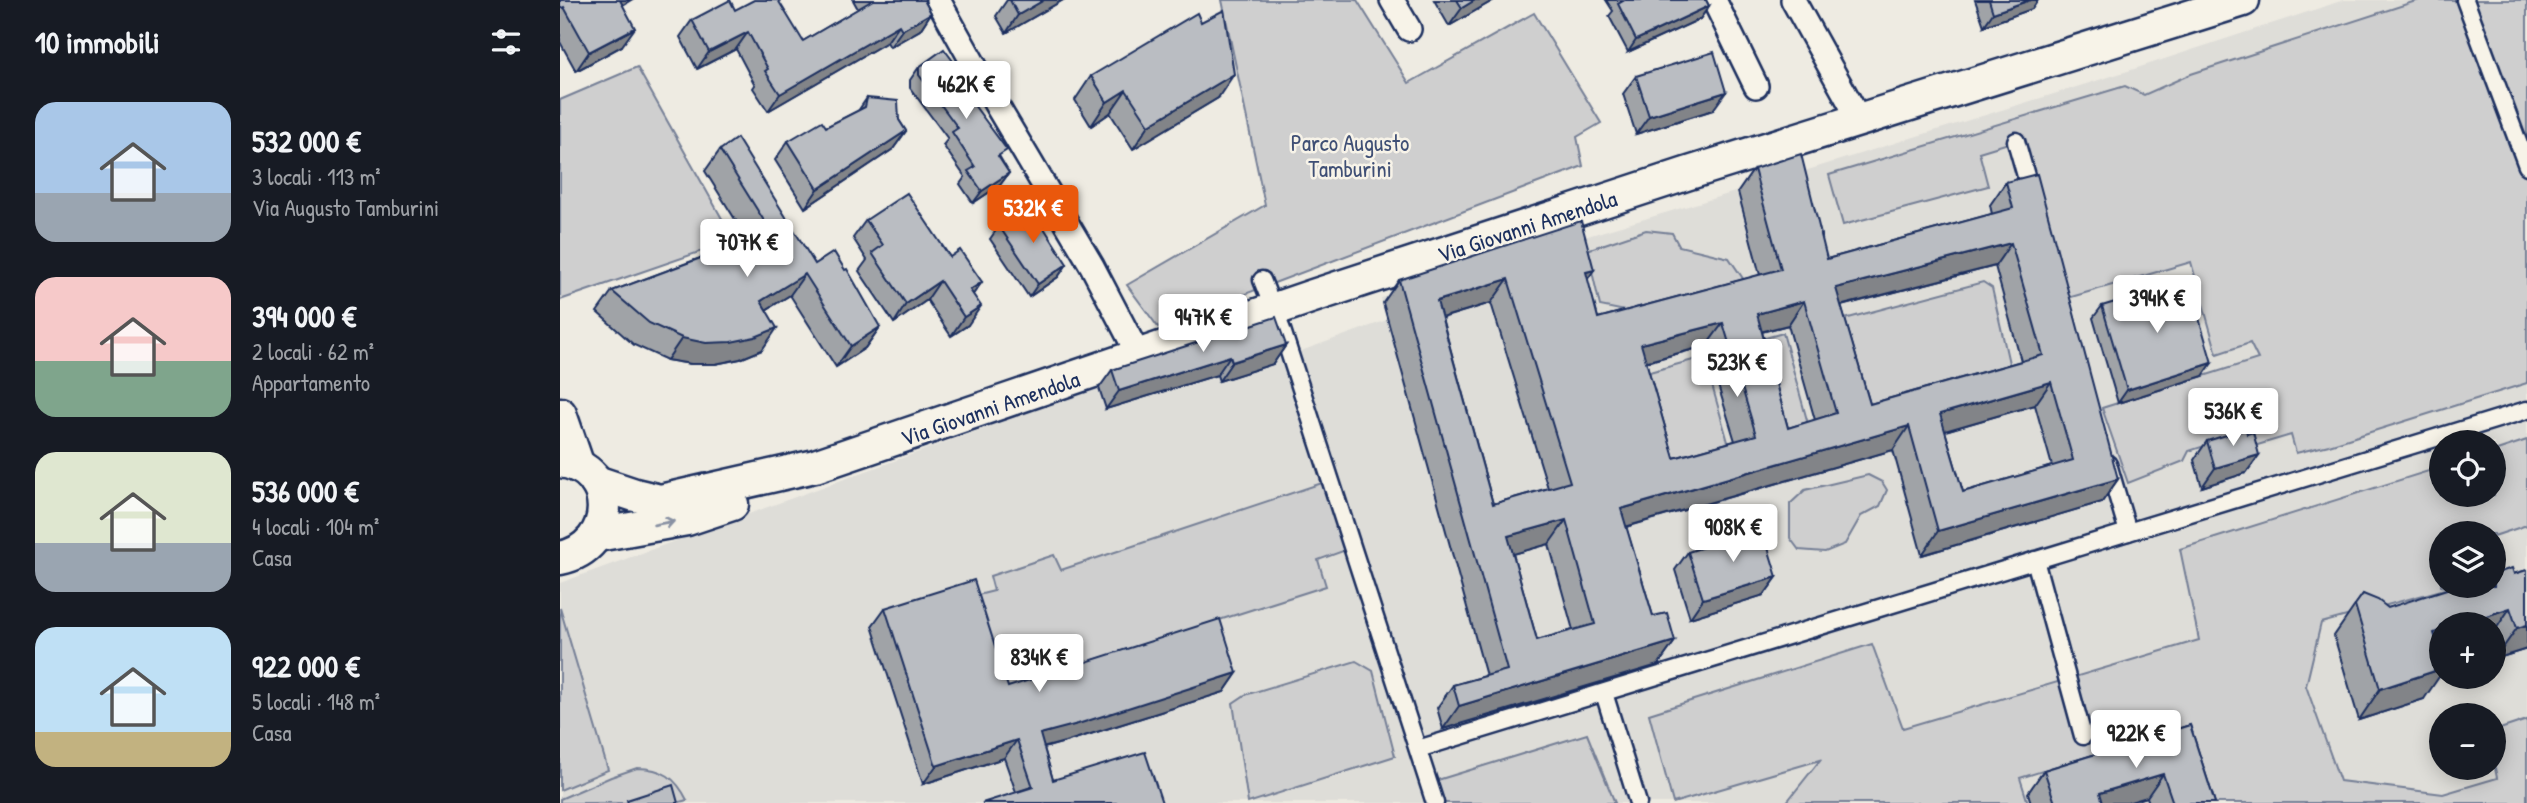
<!DOCTYPE html>
<html lang="it">
<head>
<meta charset="utf-8">
<style>
  body { margin:0; font-family:"Patrick Hand",sans-serif; background:#20242c; color:#f1f3f6; height:100vh; display:flex; flex-direction:column; font-size:26px; white-space:nowrap }
  * { box-sizing:border-box; margin:0 }
  p { font-size:23px; color:#9ea1a6 }
  .icon { flex:none; width:38px; height:38px; fill:none; stroke:currentColor; stroke-width:2; stroke-linecap:round; stroke-linejoin:round }
  .map { position:relative; flex:1; overflow:hidden }
  .details { display:flex; flex-direction:column; background:#171b24; width:560px }
  .details>* { flex:none }
  .fabs { position:absolute; left:1869px; top:430px; display:grid; gap:14px }
  .fabs a { display:grid; place-items:center; width:77px; height:77px; border-radius:50%; background:#171b24; box-shadow:0 4px 18px #0003; font-size:35px }
  .price { position:absolute; translate:-50% -60px; padding:0 16px; border-radius:7px; background:#fff; color:#222; font-size:23px; line-height:46px; filter:drop-shadow(0 2px 4px #0008) }
  .price::after { content:''; position:absolute; left:50%; top:42px; width:21px; height:16px; margin-left:-10px; background:inherit; clip-path:polygon(0 0,100% 0,50% 100%) }
  .price.selected { background:#ea580c; color:#fff }
  ul { padding:0; list-style:none }
  li { display:flex; align-items:center; gap:21px; height:175px; padding:0 35px }
  li span { display:grid; place-items:center; flex:none; width:196px; height:140px; border-radius:21px; color:#555 }
  li>.icon { margin-inline-start:auto }
  span .icon { width:84px; height:84px; fill:#fffc; stroke-width:1 }
  li b { font-size:30px }
  h2 { display:flex; justify-content:space-between; align-items:center; height:84px; padding:0 35px; font-size:30px }
  main { display:flex; flex:1; min-height:0 }
  .map>svg:first-child { display:block }
  .built { fill:#deddd8; fill-rule:evenodd }
  .green { fill:#cfcfcf; stroke:#757f96; stroke-width:2 }
  .lines { fill:none; stroke-linecap:round; stroke-linejoin:round }
  .pedestrian-casing { stroke:#1b2f5e; stroke-width:21 }
  .minor-casing { stroke:#1b2f5e; stroke-width:28 }
  .secondary-casing { stroke:#1b2f5e; stroke-width:37 }
  .pedestrian { stroke:#f7f3e8; stroke-width:16 }
  .minor { stroke:#f7f3e8; stroke-width:23 }
  .secondary { stroke:#f7f3e8; stroke-width:32 }
  .wall { fill:#a0a3a7; stroke:#1b2f5e; stroke-width:2; fill-rule:evenodd }
  .shaded-wall { fill:#828488; stroke:#1b2f5e; stroke-width:2 }
  .building { fill:#babdc2; stroke:#1b2f5e; stroke-width:2; fill-rule:evenodd }
  .oneway { stroke:#8991a3 }
  .labels { text-anchor:middle; dominant-baseline:central; stroke-width:5; stroke-linejoin:round; paint-order:stroke }
  .park-label { font-size:23px; fill:#3f4f75; stroke:#f7f3e8 }
  .street-label { font-size:23px; fill:#1b2f5e; stroke:#f7f3e8 }
</style>
</head>
<body>
<main>
<section class="details">
<h2>10 immobili<svg class="icon" aria-label="filters" viewBox="0 0 24 24"><path d="M4 7h16M4 17h16"/><circle cx="9" cy="7" r="2"/><circle cx="15" cy="17" r="2"/></svg></h2>
<ul>
<li><span style="background:linear-gradient(#a9c7e8 65%,#9aa5b1 0)"><svg class="icon" aria-label="home" viewBox="0 0 24 24"><path d="M3 11l9-7 9 7M6 9v11h12V9"/></svg></span><div><b>532 000 €</b><p>3 locali · 113 m²</p><p>Via Augusto Tamburini</p></div></li>
<li><span style="background:linear-gradient(#f6c9c9 60%,#7fa58c 0)"><svg class="icon" aria-label="home" viewBox="0 0 24 24"><path d="M3 11l9-7 9 7M6 9v11h12V9"/></svg></span><div><b>394 000 €</b><p>2 locali · 62 m²</p><p>Appartamento</p></div></li>
<li><span style="background:linear-gradient(#dfe7d0 65%,#9aa5b1 0)"><svg class="icon" aria-label="home" viewBox="0 0 24 24"><path d="M3 11l9-7 9 7M6 9v11h12V9"/></svg></span><div><b>536 000 €</b><p>4 locali · 104 m²</p><p>Casa</p></div></li>
<li><span style="background:linear-gradient(#bfe0f5 75%,#c2b280 0)"><svg class="icon" aria-label="home" viewBox="0 0 24 24"><path d="M3 11l9-7 9 7M6 9v11h12V9"/></svg></span><div><b>922 000 €</b><p>5 locali · 148 m²</p><p>Casa</p></div></li>
</ul>
</section>
<div class="map">
<svg width="1967" height="803" viewBox="0 0 1967 803">
  <rect width="100%" height="100%" fill="#eeebe2"/>
  <filter id="ink" filterUnits="userSpaceOnUse"><feTurbulence type="fractalNoise" baseFrequency=".0143" numOctaves="2"/><feDisplacementMap in="SourceGraphic" scale="14" xChannelSelector="R" yChannelSelector="G"/><feConvolveMatrix kernelMatrix="1 2 1 2 8 2 1 2 1" color-interpolation-filters="sRGB"/></filter>
  <g filter="url(#ink)">
    <path class="built" d="M1784,0H1967V803H0V583L539,386L705,333L716,360L827,320L821,298L1225,177L1568,71ZM1881,443H1934V495H1881ZM1881,534H1934V586H1881ZM1881,625H1934V677H1881ZM1881,716H1934V768H1881Z"/>
    <g class="green">
      <path d="M662,0H797L849,83L974,13L1041,123L1017,137L1023,166L598,327L567,285L705,205Z"/>
      <path d="M1859,0H1967V383L1769,445L1736,453L1731,435L1674,452L1678,435L1629,451L1624,461L1568,483L1542,408L1698,359L1690,343L1657,354L1631,262L1501,300L1455,141L1419,152L1428,186L1283,225L1269,175L1565,86L1584,95L1631,74Z"/>
      <path d="M77,67L174,240L0,300V100Z"/>
      <path d="M1086,230L1112,233L1119,246L1169,258L1186,283L1085,315L1040,306L1027,250Z"/>
      <path d="M1423,282L1432,288L1451,372L1304,415L1281,320Z"/>
      <path d="M1223,333L1250,431L1218,440L1191,342Z"/>
      <path d="M1144,357L1170,449L1102,469L1075,376Z"/>
      <path d="M1967,440V525L1934,536V534H1881V586L1889,588L1761,623L1746,686L1780,781L1883,794L1937,778L1934,763V731L1967,720V803H1636L1612,731L1460,778L1468,803H1226L1260,760L1113,803L1089,714L1312,644L1343,728L1639,640L1620,549L1881,467V495H1934V451Z"/>
      <path d="M1308,475L1322,482L1327,490L1320,506L1301,516L1285,544L1265,552L1239,550L1230,538V504L1245,490Z"/>
      <path d="M762,483L786,550L758,560L766,586L465,682L459,662L440,669L418,595L434,591L430,576L494,555L501,570Z"/>
      <path d="M0,608L48,770L0,790Z"/>
      <path d="M796,661L813,671L835,756L688,803L673,703L685,695Z"/>
      <path d="M1027,734L1055,803H875L868,783Z"/>
      <path d="M77,768C103,768 116,778 127,800L116,803H0V799L51,777Z"/>
    </g>
    <g class="lines">
      <defs>
        <g id="pedestrian">
          <path d="M1905,0L1967,166"/>
          <path d="M1456,141L1472,197"/>
          <path d="M702,280L722,330L875,803"/>
          <path d="M1568,532L1967,410"/>
          <path d="M1475,560L1523,736"/>
          <path d="M1044,693L1078,803"/>
          <path d="M858,749L1568,532L1548,464"/>
        </g>
        <g id="minor">
          <path d="M378,0L437,106L532,266L579,356"/>
          <path d="M832,0L849,29"/>
          <path d="M1154,0L1196,86"/>
          <path d="M1233,0L1300,121"/>
        </g>
        <g id="secondary">
          <path d="M0,414L18,466"/>
          <path d="M0,461C59,468 58,547 0,558"/>
          <path d="M36,482L75,495L100,501L255,466L750,297L1126,174L1683,0"/>
          <path d="M37,535L127,519L172,504"/>
        </g>
      </defs>
      <use href="#pedestrian" class="pedestrian-casing"/>
      <use href="#minor" class="minor-casing"/>
      <use href="#secondary" class="secondary-casing"/>
      <use href="#pedestrian" class="pedestrian"/>
      <use href="#minor" class="minor"/>
      <use href="#secondary" class="secondary"/>
    </g>
    <g class="wall">
      <path d="M0,0L63,5L62,46L16,71L0,42Z"/>
      <path d="M293,0H364L371,13L360,30L330,47L327,42L208,111L193,88L195,85L176,49L137,69L120,37L132,20L175,10L243,41L298,9Z"/>
      <path d="M447,0H503L446,33L436,16Z"/>
      <path d="M874,0H934L889,26Z"/>
      <path d="M1046,0H1146L1149,6L1140,19L1068,52L1049,16L1053,11Z"/>
      <path d="M1415,0H1478L1472,9L1424,26Z"/>
      <path d="M396,65L391,73L449,173L440,185L413,203L400,184L405,177L383,145L388,139L350,88V80L359,67Z"/>
      <path d="M531,76L658,98L573,149L550,113L531,126L515,100Z"/>
      <path d="M1076,76L1153,110L1076,134L1063,94Z"/>
      <path d="M307,98L339,120L346,131L333,149L245,208L215,160L228,141L266,127L298,111Z"/>
      <path d="M160,150L255,264L320,327L305,348L276,367L230,295L206,310L202,350L180,359L155,364H131L107,360L74,345L37,312L52,291L188,240L145,171Z"/>
      <path d="M1194,169L1267,259L1432,214L1430,205L1446,182L1558,479L1542,502L1362,555L1333,450L1066,527L1093,616L1115,641L1098,665L883,729L877,708L893,685L926,676L823,303L839,280H1027L1038,318L1200,275L1178,192ZM1435,266L1461,361L1310,404L1281,306ZM931,303L988,488L933,504L882,318ZM1228,325L1255,420L1228,428L1202,332ZM1146,346L1175,441L1114,458L1086,362ZM1475,405L1492,466L1403,492L1385,431ZM989,544L1013,630L977,640L953,554Z"/>
      <path d="M306,220L390,257L422,282L413,294L408,325L391,336L367,300L334,323L299,271L307,260L293,238Z"/>
      <path d="M439,226L507,264L498,277L469,297L430,239Z"/>
      <path d="M1542,306L1643,376L1558,403L1533,318Z"/>
      <path d="M726,345L713,364L659,381L657,375L546,409L539,388L552,370Z"/>
      <path d="M1647,441L1699,455L1686,473L1642,487L1634,460Z"/>
      <path d="M1128,552L1217,577L1204,595L1130,618L1115,570Z"/>
      <path d="M1967,570V649L1935,659L1934,655V625H1881L1864,699L1799,720L1774,636L1803,594L1828,608Z"/>
      <path d="M325,608L448,687L677,673L664,692L505,742L484,748L493,780L456,792L444,758L363,784L312,626Z"/>
      <path d="M1630,725L1655,803H1589L1587,797L1567,803H1471L1468,793L1484,770Z"/>
    </g>
    <g class="shaded-wall">
      <path d="M56,0H71L45,16Z"/>
      <path d="M484,0H503L446,33L458,15Z"/>
      <path d="M915,0H934L889,26L902,8Z"/>
      <path d="M1470,0H1478L1472,9L1424,26L1433,13Z"/>
      <path d="M1149,6L1140,19L1068,52L1076,40Z"/>
      <path d="M371,13L360,30L330,47L342,30Z"/>
      <path d="M339,25L327,42L208,111L220,94Z"/>
      <path d="M75,28L62,46L16,71L29,52Z"/>
      <path d="M188,32L176,49L137,69L149,52Z"/>
      <path d="M674,74L658,98L573,149L589,125Z"/>
      <path d="M566,90L550,113L531,126L547,102Z"/>
      <path d="M1166,92L1153,110L1076,134L1089,116Z"/>
      <path d="M346,131L333,149L245,208L258,189Z"/>
      <path d="M449,173L440,185L413,203L422,191Z"/>
      <path d="M1451,243L1435,266L1260,311L1276,288Z"/>
      <path d="M507,264L498,277L469,297L478,284Z"/>
      <path d="M1034,270L1018,293L1026,272Z"/>
      <path d="M245,274L230,295L186,322L201,301Z"/>
      <path d="M948,279L931,303L861,324L877,301Z"/>
      <path d="M380,281L367,300L334,323L346,304Z"/>
      <path d="M422,282L409,300L397,308L410,290Z"/>
      <path d="M1244,301L1228,325L1180,337L1197,314Z"/>
      <path d="M421,306L408,325L391,336L404,317Z"/>
      <path d="M1163,323L1146,346L1065,367L1081,344Z"/>
      <path d="M320,327L305,348L276,367L291,346Z"/>
      <path d="M217,328L202,350L180,359L155,364H131L107,360L122,338Z"/>
      <path d="M726,345L713,364L659,381L672,362Z"/>
      <path d="M670,356L657,375L546,409L559,391Z"/>
      <path d="M1652,363L1643,376L1558,403L1567,390Z"/>
      <path d="M1491,382L1475,405L1364,437L1380,414Z"/>
      <path d="M1349,426L1333,450L1044,533L1061,509Z"/>
      <path d="M1699,455L1686,473L1642,487L1655,468Z"/>
      <path d="M1558,479L1542,502L1362,555L1378,531Z"/>
      <path d="M1006,520L989,544L932,560L948,536Z"/>
      <path d="M1217,577L1204,595L1130,618L1143,599Z"/>
      <path d="M1950,608L1934,632V625H1899Z"/>
      <path d="M1967,625V649L1935,659L1957,628Z"/>
      <path d="M1881,630V655L1874,633Z"/>
      <path d="M1115,641L1098,665L883,729L899,706Z"/>
      <path d="M1881,669V674L1864,699L1799,720L1820,689Z"/>
      <path d="M677,673L664,692L505,742L467,752L480,734Z"/>
      <path d="M457,740L444,758L363,784L376,766Z"/>
      <path d="M1603,774L1587,797L1567,803H1533L1540,793Z"/>
    </g>
    <g class="building">
      <path d="M0,0H60L75,28L29,52L4,7L0,9Z"/>
      <path d="M170,0L175,10L194,0H218L243,41L313,0H364L371,13L342,30L339,25L220,94L205,71L208,69L188,32L149,52L132,20Z"/>
      <path d="M450,0H484L458,15Z"/>
      <path d="M897,0H915L902,8Z"/>
      <path d="M1062,0H1146L1149,6L1076,40L1058,4L1063,1Z"/>
      <path d="M1429,0H1470L1433,13Z"/>
      <path d="M664,10L674,74L589,125L566,90L547,102L531,76L637,13L641,22Z"/>
      <path d="M384,49L396,65L389,71L447,150L438,156L449,173L422,191L408,171L415,167L392,132L398,128L359,75V67Z"/>
      <path d="M1154,52L1166,92L1089,116L1076,76Z"/>
      <path d="M307,98L338,101L339,120L346,131L258,189L228,141L262,121L266,127L305,107Z"/>
      <path d="M177,138L255,264L274,252L285,270L287,269L320,327L291,346L245,274L201,301L217,328L195,337L171,342L146,343L122,338L89,323L52,291L211,232L160,150Z"/>
      <path d="M1241,154L1267,259L1453,208L1446,182L1477,174L1558,479L1378,531L1349,426L1061,509L1093,616L1107,613L1115,641L899,706L893,685L947,670L839,280L1021,221L1034,270L1026,272L1038,318L1221,269L1194,169ZM1451,243L1483,355L1310,404L1276,288ZM948,279L1010,482L933,504L877,301ZM1244,301L1276,413L1228,428L1197,314ZM1163,323L1196,435L1114,458L1081,344ZM1491,382L1513,460L1403,492L1380,414ZM1006,520L1035,624L977,640L948,536Z"/>
      <path d="M347,193L390,257L400,250L422,282L410,290L421,306L404,317L380,281L346,304L312,253L323,245L306,220Z"/>
      <path d="M470,206L507,264L478,284L439,226Z"/>
      <path d="M1628,280L1652,363L1567,390L1542,306Z"/>
      <path d="M716,317L726,345L672,362L670,356L559,391L552,370Z"/>
      <path d="M1686,429L1687,434L1693,432L1699,455L1655,468L1647,441Z"/>
      <path d="M1202,528L1217,577L1143,599L1128,552Z"/>
      <path d="M1952,568L1954,574L1967,570V625L1957,628L1950,608L1899,625H1881V630L1874,633L1881,655V669L1820,689L1795,605L1803,594L1818,600L1828,608L1896,586H1934V574Z"/>
      <path d="M414,580L448,687L660,619L677,673L518,724L480,734L493,780L585,752L602,803H422L473,787L457,740L376,766L325,608Z"/>
      <path d="M1630,725L1655,803H1613L1603,774L1540,793L1543,803H1495L1484,770Z"/>
      <path d="M113,785L118,803H68L67,800Z"/>
    </g>
    <defs><path id="oneway-shaft" d="M-6 0H5M1.5-3L5.5 0L1.5 3" fill="none" stroke-width="1.6" stroke-linecap="round" stroke-linejoin="round" transform="scale(1.75)"/></defs>
    <use class="oneway" href="#oneway-shaft" transform="translate(104 523) rotate(-10)"/>
  </g>
  <g class="labels">
    <g class="park-label">
      <text x="790" y="142">Parco Augusto<tspan x="790" dy="26">Tamburini</tspan></text>
    </g>
    <g class="street-label">
      <text transform="translate(967 226) rotate(-18)">Via Giovanni Amendola</text>
      <text transform="translate(430 408) rotate(-19)">Via Giovanni Amendola</text>
    </g>
  </g>
</svg>
<div class="fabs">
<a><svg class="icon" aria-label="locate" viewBox="0 0 24 24"><circle cx="12" cy="12" r="6"/><path d="M12 2v4M12 18v4M2 12h4M18 12h4"/></svg></a>
<a><svg class="icon" aria-label="layers" viewBox="0 0 24 24"><path d="M12 4l9 5-9 5-9-5zM3 14l9 5 9-5"/></svg></a>
<a>+</a>
<a>−</a>
</div>
<b class="price" style="left:406px;top:121px">462K €</b>
<b class="price selected" style="left:473px;top:245px">532K €</b>
<b class="price" style="left:187px;top:279px">707K €</b>
<b class="price" style="left:1597px;top:335px">394K €</b>
<b class="price" style="left:643px;top:354px">947K €</b>
<b class="price" style="left:1177px;top:399px">523K €</b>
<b class="price" style="left:1673px;top:448px">536K €</b>
<b class="price" style="left:1173px;top:564px">908K €</b>
<b class="price" style="left:479px;top:694px">834K €</b>
<b class="price" style="left:1576px;top:770px">922K €</b>
</div>
</main>
</body>
</html>
